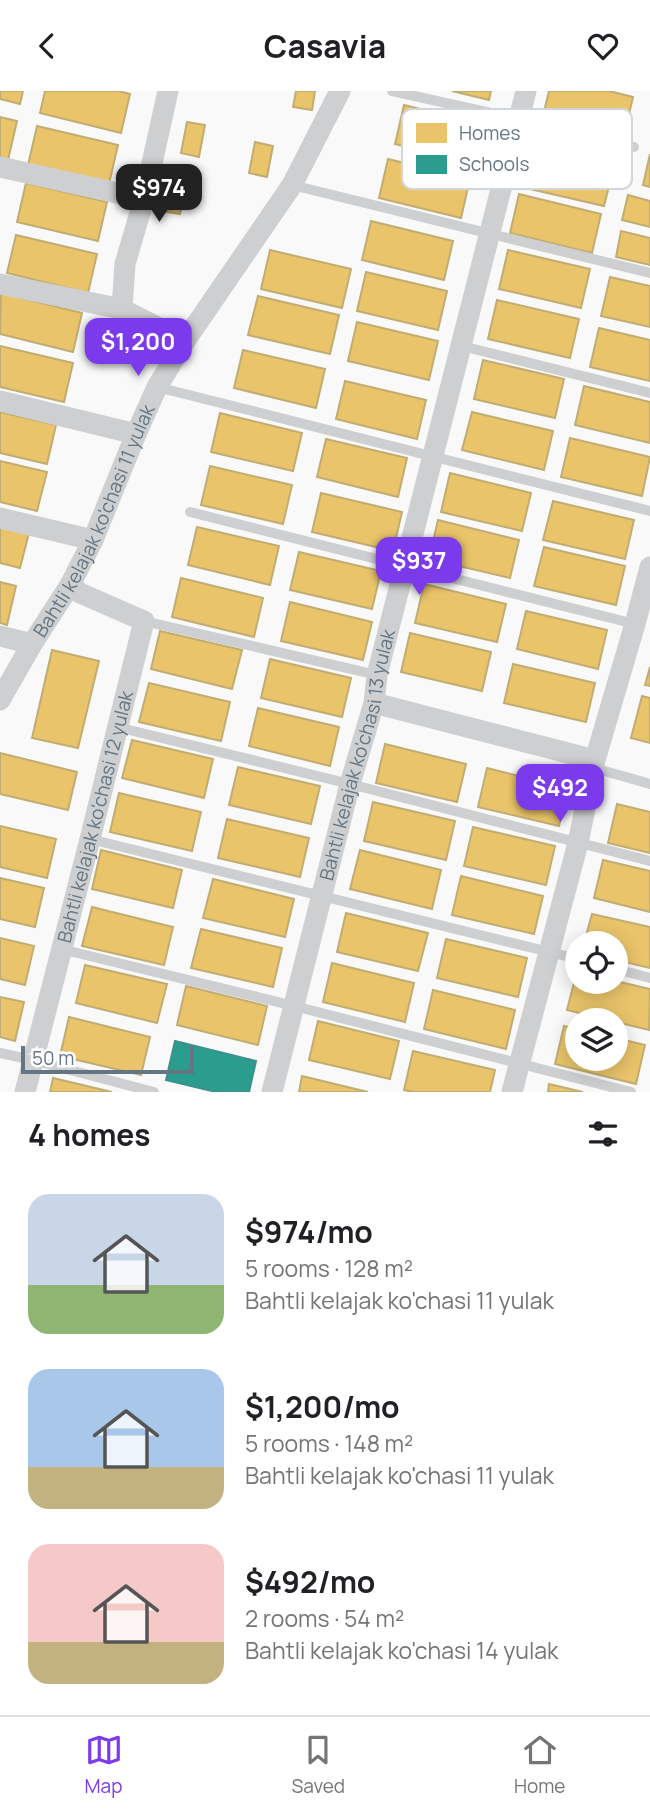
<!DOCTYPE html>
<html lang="en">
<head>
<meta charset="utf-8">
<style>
  body { margin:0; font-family:Manrope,sans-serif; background:#f2f2f2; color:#202124; height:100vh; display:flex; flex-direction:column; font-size:26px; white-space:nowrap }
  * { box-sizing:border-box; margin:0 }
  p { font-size:23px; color:#757577 }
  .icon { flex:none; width:38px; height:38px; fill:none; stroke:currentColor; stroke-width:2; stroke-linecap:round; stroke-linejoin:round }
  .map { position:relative; height:1001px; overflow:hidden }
  .panel { display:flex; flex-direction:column; background:#fff; flex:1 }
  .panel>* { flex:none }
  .buttons { position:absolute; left:565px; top:840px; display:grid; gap:14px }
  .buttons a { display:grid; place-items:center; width:63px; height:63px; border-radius:50%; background:#fff; box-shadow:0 4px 18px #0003; font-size:35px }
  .scale { position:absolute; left:21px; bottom:18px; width:173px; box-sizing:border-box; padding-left:7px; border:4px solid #657683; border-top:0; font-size:19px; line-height:24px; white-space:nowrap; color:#657683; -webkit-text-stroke:5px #fff; paint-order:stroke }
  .price { position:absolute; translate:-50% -60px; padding:0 16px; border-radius:14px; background:#7c3aed; color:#fff; font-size:23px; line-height:46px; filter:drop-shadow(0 2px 4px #0008) }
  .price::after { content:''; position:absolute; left:50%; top:42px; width:21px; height:16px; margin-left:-10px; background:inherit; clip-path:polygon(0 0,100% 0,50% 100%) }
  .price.selected { background:#222; color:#fff }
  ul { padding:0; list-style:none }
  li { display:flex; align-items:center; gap:21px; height:175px; padding:0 28px }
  li span { display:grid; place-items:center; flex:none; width:196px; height:140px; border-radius:21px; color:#555 }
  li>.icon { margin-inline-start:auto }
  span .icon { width:84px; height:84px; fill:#fffc; stroke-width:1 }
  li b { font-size:30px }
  h2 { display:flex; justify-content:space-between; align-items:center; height:84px; padding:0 28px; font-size:30px }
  header { display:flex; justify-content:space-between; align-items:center; height:91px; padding:0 28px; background:#fff; font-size:32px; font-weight:700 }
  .tabs { display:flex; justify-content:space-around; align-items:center; height:98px; border-top:2px solid #e0e0e0; background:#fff; font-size:19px; color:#757577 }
  .tabs a { display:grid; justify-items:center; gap:4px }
  .tabs .selected { color:#7c3aed }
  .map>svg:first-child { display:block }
  .homes { fill:#e9c46a; stroke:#c1ad72; stroke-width:2 }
  .schools { fill:#2a9d8f; stroke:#3c918b; stroke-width:2 }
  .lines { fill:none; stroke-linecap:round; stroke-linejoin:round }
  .lane { stroke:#cecfd0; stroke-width:10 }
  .street { stroke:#cecfd0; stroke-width:21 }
  .labels { text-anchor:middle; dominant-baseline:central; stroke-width:7; stroke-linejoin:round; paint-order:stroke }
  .street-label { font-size:19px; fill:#657683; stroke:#fff }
  .key { fill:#fff; stroke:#d1d6da; stroke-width:2 }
  .key-label { font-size:19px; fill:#657683 }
</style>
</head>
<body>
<header><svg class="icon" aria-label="back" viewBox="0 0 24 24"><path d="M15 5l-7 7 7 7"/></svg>Casavia<svg class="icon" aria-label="heart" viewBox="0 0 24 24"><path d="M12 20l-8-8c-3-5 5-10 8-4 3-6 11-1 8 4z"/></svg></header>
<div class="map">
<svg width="650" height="1001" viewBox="0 0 650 1001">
  <rect width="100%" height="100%" fill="#f9f9f9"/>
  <g class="homes">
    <path d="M0,0H23L20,13L0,8Z"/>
    <path d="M45,0H119L130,3L121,42L40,22Z"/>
    <path d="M296,0H315L312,19L293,16Z"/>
    <path d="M452,0H491L489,9Z"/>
    <path d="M549,0H609L633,6L624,45L543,25Z"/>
    <path d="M404,14L485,34L476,73L395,53Z"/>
    <path d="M0,26L17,30L8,69L0,67Z"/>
    <path d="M187,31L205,34L199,66L181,62Z"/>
    <path d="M37,35L118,54L109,93L28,74Z"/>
    <path d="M255,51L273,55L267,86L249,82Z"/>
    <path d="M650,63V96L643,94Z"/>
    <path d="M388,68L470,88L461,127L379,107Z"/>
    <path d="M526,71L610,91L604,115L521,96Z"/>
    <path d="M167,88L186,92L180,123L161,120Z"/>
    <path d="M26,92L107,111L98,150L17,131Z"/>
    <path d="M519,103L601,123L592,162L510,142Z"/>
    <path d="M628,104L650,110V136L622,129Z"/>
    <path d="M371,130L453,150L444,189L362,169Z"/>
    <path d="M621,140L650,147V174L616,166Z"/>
    <path d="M16,144L97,163L88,202L7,182Z"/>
    <path d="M270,159L351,178L342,217L261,198Z"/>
    <path d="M508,159L590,178L581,217L499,198Z"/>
    <path d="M366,181L447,200L438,239L357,220Z"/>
    <path d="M610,186L650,195V236L601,225Z"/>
    <path d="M1,202L82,222L73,261L0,243Z"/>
    <path d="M258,205L339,224L330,263L248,244Z"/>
    <path d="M497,209L579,228L570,267L488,248Z"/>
    <path d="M357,231L438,250L429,289L348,270Z"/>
    <path d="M599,237L650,249V290L590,276Z"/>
    <path d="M0,255L73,272L64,311L0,296Z"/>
    <path d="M243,259L325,278L316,317L234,297Z"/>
    <path d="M483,269L564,288L555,327L474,308Z"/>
    <path d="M345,290L426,309L417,348L336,328Z"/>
    <path d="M584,295L650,311V352L575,334Z"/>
    <path d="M0,321L56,334L47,373L0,362Z"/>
    <path d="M472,321L553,340L544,379L462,359Z"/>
    <path d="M220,322L302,342L293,380L211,361Z"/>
    <path d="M570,347L650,366L642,405L561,386Z"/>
    <path d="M326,348L407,367L398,406L317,386Z"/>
    <path d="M0,370L47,381L37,420L0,411Z"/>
    <path d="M210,375L292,394L283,433L201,414Z"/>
    <path d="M450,382L531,402L522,440L441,421Z"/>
    <path d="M321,402L402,421L393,460L312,441Z"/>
    <path d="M553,410L634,429L625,468L543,449Z"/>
    <path d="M438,429L519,449L510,487L429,468Z"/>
    <path d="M0,431L30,438L20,477L0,472Z"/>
    <path d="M197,436L279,455L270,494L188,474Z"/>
    <path d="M544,456L625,475L616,514L534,495Z"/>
    <path d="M299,461L381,480L372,518L290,499Z"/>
    <path d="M181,487L263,507L254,546L172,526Z"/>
    <path d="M0,491L16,495L7,534L0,532Z"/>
    <path d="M424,493L506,513L497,551L415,532Z"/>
    <path d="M290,511L372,531L363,569L281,550Z"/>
    <path d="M526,520L607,539L598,578L517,558Z"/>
    <path d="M160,540L242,559L232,598L151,578Z"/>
    <path d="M410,542L491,561L482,600L401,581Z"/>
    <path d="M52,559L99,570L78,657L32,647Z"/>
    <path d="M270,568L351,587L342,626L261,607Z"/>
    <path d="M513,573L595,592L586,631L504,612Z"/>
    <path d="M650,576V595L645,594Z"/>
    <path d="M149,592L230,611L221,650L139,631Z"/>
    <path d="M642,605L650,607V652L631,647Z"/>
    <path d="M258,617L339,636L330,675L249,655Z"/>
    <path d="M132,649L213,668L204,707L122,687Z"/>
    <path d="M385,653L466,673L457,711L376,692Z"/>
    <path d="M0,662L77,681L68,719L0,703Z"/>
    <path d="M238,676L320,695L311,733L229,714Z"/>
    <path d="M487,677L568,697L559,735L478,716Z"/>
    <path d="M119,702L201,721L192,760L110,741Z"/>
    <path d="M373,711L455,730L446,769L364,750Z"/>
    <path d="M617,713L650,721V762L608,752Z"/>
    <path d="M227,728L309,747L300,786L218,767Z"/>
    <path d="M0,735L56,748L47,787L0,776Z"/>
    <path d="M473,736L555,755L546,794L464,775Z"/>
    <path d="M101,759L182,779L173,817L92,798Z"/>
    <path d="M360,759L441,779L432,818L350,798Z"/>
    <path d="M603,769L650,780V821L594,807Z"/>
    <path d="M461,785L543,805L534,843L452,824Z"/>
    <path d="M0,787L44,797L35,836L0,828Z"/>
    <path d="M213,788L294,808L285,846L203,827Z"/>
    <path d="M92,816L173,836L164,874L82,855Z"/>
    <path d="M346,822L428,842L418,880L337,861Z"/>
    <path d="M592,823L650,836V877L616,869V852H584Z"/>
    <path d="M201,838L282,857L273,896L191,877Z"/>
    <path d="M0,847L34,855L25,894L0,888Z"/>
    <path d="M446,848L527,867L518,906L437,887Z"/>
    <path d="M332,872L414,892L405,931L323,911Z"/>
    <path d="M85,874L167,893L157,932L76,912Z"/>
    <path d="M577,880L578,891L616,890L650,898L649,939L616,931V929H609L567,919Z"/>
    <path d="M186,895L267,915L258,954L177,934Z"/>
    <path d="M433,899L515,919L506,958L424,938Z"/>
    <path d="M0,906L24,911L15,950L0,946Z"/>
    <path d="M69,926L150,946L141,984L60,965Z"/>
    <path d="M318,930L399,950L390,988L309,969Z"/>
    <path d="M564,935L578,938V968H616V947L645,954L636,993L555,973Z"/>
    <path d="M413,960L495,979L490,1001H413L404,999Z"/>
    <path d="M302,985L368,1001H299Z"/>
    <path d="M53,987L112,1001H50Z"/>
    <path d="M549,993L583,1001H548Z"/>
  </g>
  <path class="schools" d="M175,950L256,970L249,1001H216L166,989Z"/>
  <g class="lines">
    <g class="lane">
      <path d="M392,0L518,28L634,56"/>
      <path d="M292,94L650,182"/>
      <path d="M462,255L650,302"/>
      <path d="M157,296L650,420"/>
      <path d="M190,421L635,533"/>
      <path d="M144,530L377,584"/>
      <path d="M117,636L350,693L650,770"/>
      <path d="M594,677L650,693"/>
      <path d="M90,748L578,868"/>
      <path d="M61,858L294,915L631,1001"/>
      <path d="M616,878L650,887"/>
      <path d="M0,962L32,969L154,1001"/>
    </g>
    <g class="street">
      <path d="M168,0L144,108L125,173L122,218L185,250"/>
      <path d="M0,76L144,108"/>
      <path d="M0,193L122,218"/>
      <path d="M0,310L136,343"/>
      <path d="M0,427L93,449"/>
      <path d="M0,545L32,553"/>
      <path id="s1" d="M0,609L32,553L70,494L93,449L136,343L157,296L185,250L292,94L340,0"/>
      <path d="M374,612L595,669"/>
      <path id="s2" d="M25,1001L90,748L144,530L80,502L70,494"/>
      <path id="s3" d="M272,1001L350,693L374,612L377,584L526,0"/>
      <path d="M512,1001L578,752L595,669L635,533L650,476"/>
    </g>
  </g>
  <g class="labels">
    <g class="street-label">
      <text stroke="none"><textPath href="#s1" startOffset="203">Bahtli kelajak ko'chasi 11 yulak</textPath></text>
      <text stroke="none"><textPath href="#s3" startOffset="348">Bahtli kelajak ko'chasi 13 yulak</textPath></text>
      <text stroke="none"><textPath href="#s2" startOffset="284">Bahtli kelajak ko'chasi 12 yulak</textPath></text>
    </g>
  </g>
  <rect x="402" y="18" width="230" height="80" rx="10" class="key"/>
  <rect x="416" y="32" width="31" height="20" fill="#e9c46a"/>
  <rect x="416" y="64" width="31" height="19" fill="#2a9d8f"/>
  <g class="key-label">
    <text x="459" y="49">Homes</text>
    <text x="459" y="80">Schools</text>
  </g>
</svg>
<div class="buttons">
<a><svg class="icon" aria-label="locate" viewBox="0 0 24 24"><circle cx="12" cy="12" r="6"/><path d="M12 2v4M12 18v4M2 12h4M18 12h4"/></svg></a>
<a><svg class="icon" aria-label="layers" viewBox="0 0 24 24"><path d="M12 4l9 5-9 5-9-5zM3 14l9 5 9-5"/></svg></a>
</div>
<div class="scale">50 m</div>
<b class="price selected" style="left:159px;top:133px">$974</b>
<b class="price" style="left:138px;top:287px">$1,200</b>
<b class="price" style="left:419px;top:506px">$937</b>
<b class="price" style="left:560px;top:733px">$492</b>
</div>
<section class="panel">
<h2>4 homes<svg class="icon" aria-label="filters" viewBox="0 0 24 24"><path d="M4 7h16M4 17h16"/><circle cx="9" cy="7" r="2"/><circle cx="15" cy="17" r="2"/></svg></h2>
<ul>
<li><span style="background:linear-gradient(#c9d6e8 65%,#8fb573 0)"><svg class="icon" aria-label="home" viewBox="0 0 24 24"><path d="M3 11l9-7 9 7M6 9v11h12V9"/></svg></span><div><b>$974/mo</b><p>5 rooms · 128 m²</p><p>Bahtli kelajak ko'chasi 11 yulak</p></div></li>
<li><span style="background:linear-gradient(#a9c7e8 70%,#c2b280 0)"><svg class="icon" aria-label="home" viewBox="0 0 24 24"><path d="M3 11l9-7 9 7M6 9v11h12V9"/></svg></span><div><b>$1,200/mo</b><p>5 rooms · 148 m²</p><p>Bahtli kelajak ko'chasi 11 yulak</p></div></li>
<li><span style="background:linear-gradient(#f6c9c9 70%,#c2b280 0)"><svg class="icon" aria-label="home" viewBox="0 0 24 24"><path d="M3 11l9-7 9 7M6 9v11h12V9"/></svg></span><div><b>$492/mo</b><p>2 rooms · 54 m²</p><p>Bahtli kelajak ko'chasi 14 yulak</p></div></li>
</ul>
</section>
<nav class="tabs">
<a class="selected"><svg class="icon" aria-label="map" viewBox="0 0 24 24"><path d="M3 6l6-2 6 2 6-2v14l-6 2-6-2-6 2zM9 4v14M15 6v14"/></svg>Map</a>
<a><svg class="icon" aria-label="saved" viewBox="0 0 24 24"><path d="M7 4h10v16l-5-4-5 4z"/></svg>Saved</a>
<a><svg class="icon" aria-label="home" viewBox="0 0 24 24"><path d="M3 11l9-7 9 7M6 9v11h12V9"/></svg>Home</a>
</nav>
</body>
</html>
